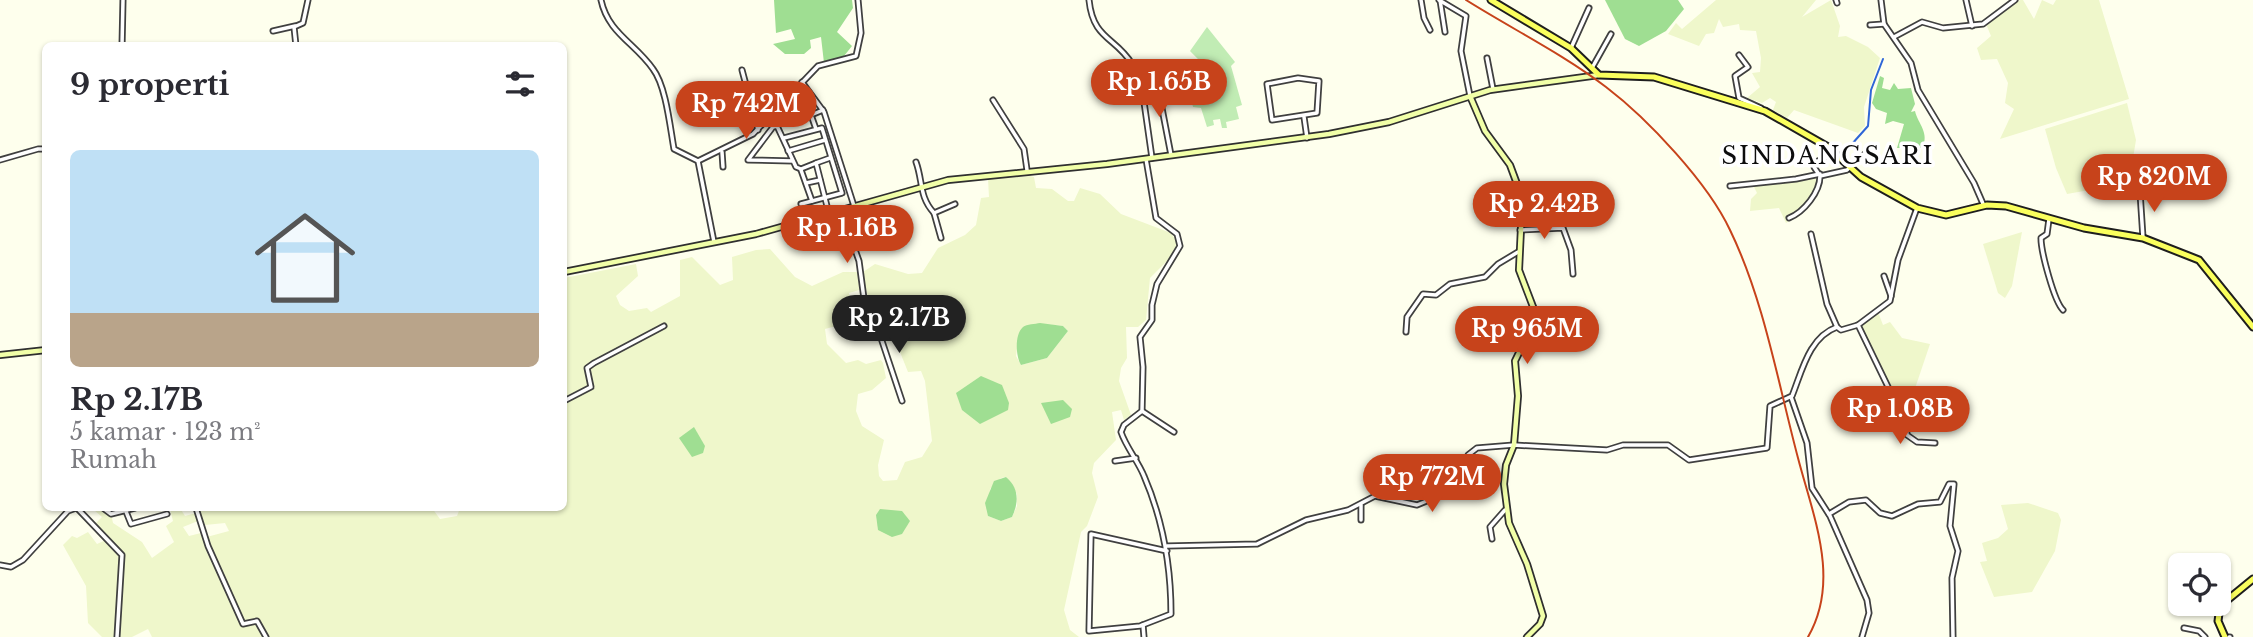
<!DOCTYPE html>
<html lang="id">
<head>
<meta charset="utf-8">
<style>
  body { margin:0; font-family:"Libre Baskerville",serif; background:#f2f2f3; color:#2b2b33; height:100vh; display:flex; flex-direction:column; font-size:26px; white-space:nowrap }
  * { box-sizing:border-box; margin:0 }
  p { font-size:23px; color:#7c7c81 }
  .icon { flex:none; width:38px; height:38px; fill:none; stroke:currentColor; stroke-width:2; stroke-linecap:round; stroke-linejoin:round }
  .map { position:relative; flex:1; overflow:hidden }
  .sheet { position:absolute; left:42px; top:42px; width:525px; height:469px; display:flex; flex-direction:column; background:#fff; border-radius:10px; box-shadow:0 2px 5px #0004 }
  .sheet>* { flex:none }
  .fabs { position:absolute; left:2168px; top:553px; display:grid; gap:14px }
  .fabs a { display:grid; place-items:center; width:63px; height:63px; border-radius:10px; background:#fff; box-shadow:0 2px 5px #0004; font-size:35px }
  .price { position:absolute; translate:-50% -60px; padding:0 16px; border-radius:24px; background:#c7431b; color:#fff; font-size:23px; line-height:46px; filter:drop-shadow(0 2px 4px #0008) }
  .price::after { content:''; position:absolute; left:50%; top:42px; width:21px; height:16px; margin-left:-10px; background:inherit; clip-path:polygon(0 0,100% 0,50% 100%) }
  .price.selected { background:#222; color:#fff }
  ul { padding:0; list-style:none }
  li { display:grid; align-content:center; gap:14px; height:371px; padding:0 28px }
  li+li { border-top:2px solid #e1e1e2 }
  li span { display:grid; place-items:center; height:217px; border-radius:10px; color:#555 }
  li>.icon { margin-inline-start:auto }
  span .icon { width:126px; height:126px; fill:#fffc; stroke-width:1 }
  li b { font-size:30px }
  h2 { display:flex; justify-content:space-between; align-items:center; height:84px; padding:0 28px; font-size:30px }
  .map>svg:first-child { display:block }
  .farmland { fill:#eff7cb; fill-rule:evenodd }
  .green { fill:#c1ecb4 }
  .forest { fill:#9fde92 }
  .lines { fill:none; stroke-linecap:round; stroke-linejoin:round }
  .stream { stroke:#2f66d7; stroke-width:2 }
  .street-casing { stroke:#404040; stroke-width:7 }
  .secondary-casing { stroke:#2f2f2f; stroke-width:8 }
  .primary-casing { stroke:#1e1e1e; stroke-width:9 }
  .street { stroke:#fff; stroke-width:3.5 }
  .secondary { stroke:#f1ffa8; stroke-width:4.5 }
  .primary { stroke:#faff5d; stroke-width:5 }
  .rail { stroke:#c7431b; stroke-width:2 }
  .labels { text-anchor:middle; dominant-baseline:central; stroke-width:7; stroke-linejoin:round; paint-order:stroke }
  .quarter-label { font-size:24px; letter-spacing:2px; fill:#0d0d0d; stroke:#fff }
</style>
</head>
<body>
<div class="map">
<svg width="2253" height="637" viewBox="0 0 2253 637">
  <rect width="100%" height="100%" fill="#feffed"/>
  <g class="farmland">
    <path d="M1716,0H1816L1802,17L1831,0L1840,26L1838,37L1846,36L1868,47L1880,58L1864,107L1865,126L1858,133L1794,110L1787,118L1773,110L1776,102L1770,98L1762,103L1747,98L1760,87L1752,73L1760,72L1761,58L1756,31L1740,30L1739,24L1723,27L1719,19L1714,33L1706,34L1699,46L1668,34L1676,23L1682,29Z"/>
    <path d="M2020,0H2023L2034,19L2042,0L2053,5L2056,0H2099L2129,99L2000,139L2014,109L2005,103L2008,83L1997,59L1981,60L1977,48L1991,36L1986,24Z"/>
    <path d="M2127,103L2136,140L2133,158L2112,164V186L2067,194L2056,168L2045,129Z"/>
    <path d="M1030,176L1034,177L1036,188L1052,189L1068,201H1074L1080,188L1100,194L1121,214L1171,233L1177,242L1173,255L1150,278L1146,320L1138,327H1126L1127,358L1121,368L1119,381L1131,415L1124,420L1121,410L1112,412L1116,440L1094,463L1092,473L1098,497L1087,526L1081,532L1064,610L1070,630L1079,637H152L148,629L132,637H102L88,623L86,586L63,545L72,536L77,538L88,532L97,544L108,539L96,523L102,517L94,510L97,508L111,514L113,523L142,542L152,558L174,542L166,526L173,521L170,509L175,508H180L185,516L196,513L198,521L183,527L189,536L201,533L203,538L229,531L225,523L205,525L198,508H432L440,519L457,516L460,508H564V405L567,401L564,391V278L636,264L638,276L616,296L620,305L629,311L647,308L651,312L680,296V260L692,257L720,285L733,280L732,257L756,250L770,249L795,277L812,286L843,272H863L875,264L908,274L922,273L938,248L965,235L976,225L981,198L989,197L988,179ZM866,288L872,317H881L888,322L908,372L921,371L925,381L932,441L922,457L905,462L897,480L883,481L879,476L878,465L884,440L862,426L856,411L858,394L872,390L886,378L883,363L881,360L866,364L858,360L846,363L827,344L825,329L855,321L849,293ZM1044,324L1063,326L1068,331L1047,358L1021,365L1016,356L1019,334ZM1006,477L1017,494V506L1012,517L1001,521L988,516L990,489L1001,478Z"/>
    <path d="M1820,176L1819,187L1801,213L1786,223L1779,208L1750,211L1751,199L1757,193L1753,185Z"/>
    <path d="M2022,232L2012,286L2005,298L1998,293L1983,244Z"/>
    <path d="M1878,312L1883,325L1890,322L1902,338L1930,344L1906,415L1858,325Z"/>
    <path d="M2028,503L2058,513L2061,520L2055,551L2032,592L1994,597L1980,562L1987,561L1982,543L1998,538L2008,529L2001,505Z"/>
  </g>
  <path class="green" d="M1207,27L1235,62L1231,66L1242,105L1236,107L1239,119L1226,122L1227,128H1222L1220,119L1213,120L1214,125L1207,127L1201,108L1193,107L1191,99L1201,96L1200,61L1190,51Z"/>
  <g class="forest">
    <path d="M774,0H852L853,8L837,32L852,46L844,56L824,63L821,37L810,40L811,48L804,54H785L773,44L795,39L791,29L776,33Z"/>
    <path d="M1605,0H1678L1684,9L1666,31L1639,46L1625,39Z"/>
    <path d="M1880,76L1884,78L1882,88L1890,90L1894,83L1898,89L1911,88L1915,104L1911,112L1915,111C1918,124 1930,133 1922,148H1897L1904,124L1893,121L1885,124L1887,113L1876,109L1872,103Z"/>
    <path d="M1040,323L1063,326L1068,331L1047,358L1021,365C1016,357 1014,335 1023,327C1027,324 1035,324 1040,323Z"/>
    <path d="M981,376L1002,385L1009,403L1008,410L980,424L962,410L956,393Z"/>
    <path d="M1063,400L1072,409L1070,417L1051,424L1041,403Z"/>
    <path d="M694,427L705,446L703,453L692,457L679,438Z"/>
    <path d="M1006,477C1019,488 1019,502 1012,517L1001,521L988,516L985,503L994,481Z"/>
    <path d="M880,509L902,511L910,521L902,534L892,537L878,530L876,515Z"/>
  </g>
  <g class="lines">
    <g class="stream">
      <path d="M1843,154L1868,126L1871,90L1883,59"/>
      <path d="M1817,167L1822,162L1838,157"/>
    </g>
    <defs>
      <g id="street">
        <path d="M601,0C608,33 635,43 653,69C666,86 670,127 674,149L698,161L714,242"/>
        <path d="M1089,0C1093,40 1116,37 1132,64L1154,67L1171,155"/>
        <path d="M1421,0L1424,18L1430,30"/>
        <path d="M1439,0L1466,16L1461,51L1470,96"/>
        <path d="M1440,0L1445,32"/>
        <path d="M1836,0L1837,3"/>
        <path d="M1881,0L1884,24L1911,63L1918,90L1974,183L1984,206"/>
        <path d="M1966,0L1972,26"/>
        <path d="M1870,25L1884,24"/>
        <path d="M273,31L295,26"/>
        <path d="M1894,37L1922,22L1943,28L1983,24L2015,0"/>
        <path d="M122,46L123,0"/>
        <path d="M296,46L294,27L303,23L308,0"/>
        <path d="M1571,48L1589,8"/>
        <path d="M1739,55L1748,67L1735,76L1739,98L1761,108"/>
        <path d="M1487,58L1493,89"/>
        <path d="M1121,68L1132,64L1144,102L1152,158"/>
        <path d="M1592,68L1611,34"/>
        <path d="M742,70L758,130"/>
        <path d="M1298,78L1319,81L1317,113L1272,120L1267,84Z"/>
        <path d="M802,82L824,112L854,206"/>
        <path d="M794,93L811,115L823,110"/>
        <path d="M993,100L1024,149L1027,170"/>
        <path d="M811,115L816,129"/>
        <path d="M1304,117L1307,138"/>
        <path d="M784,138L822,128L842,193L801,204"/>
        <path d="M788,151L825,140"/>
        <path d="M722,152L723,167"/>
        <path d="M1146,159L1156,218L1177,234L1180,246L1157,284L1152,305V320L1140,337L1143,367L1142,411L1124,425L1121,432C1126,447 1138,461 1144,476C1163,520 1171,565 1171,614L1140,626L1089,631L1091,534L1167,551"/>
        <path d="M0,160L38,149H46"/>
        <path d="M698,161L753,134L818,66L856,56L861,33L858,0"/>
        <path d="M793,161L748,160L773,127L777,126L796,167L801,169L816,163L829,214"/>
        <path d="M916,162C923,181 919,197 934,213L955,204"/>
        <path d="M816,163L830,158"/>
        <path d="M801,170L812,201"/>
        <path d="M1818,173L1814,167L1816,162L1835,153"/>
        <path d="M806,183L820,180"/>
        <path d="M1730,186L1796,179L1820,174"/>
        <path d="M2140,192L2143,238"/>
        <path d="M841,210L859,261L868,329L881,338L902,401"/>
        <path d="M934,213L941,238"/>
        <path d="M1789,218C1804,212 1820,192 1820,176L1847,170L1869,150"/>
        <path d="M2049,219L2047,234L2041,238C2041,252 2054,301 2063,310"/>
        <path d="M1520,230L1563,228L1571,250L1573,274"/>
        <path d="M1811,234L1827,304L1837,327L1841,330L1858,325L1890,301L1898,260L1917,208"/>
        <path d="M1884,276L1891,296"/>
        <path d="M1858,325L1891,393L1906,415L1907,435L1917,442L1935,443"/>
        <path d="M1406,332L1407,317L1423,294L1436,295L1450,284L1485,277L1498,264L1518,252"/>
        <path d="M1791,397L1807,443L1812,488L1830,516L1867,600L1869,613L1862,637"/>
        <path d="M564,401L591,387L587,368L594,363L664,326"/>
        <path d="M1142,411L1174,432"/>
        <path d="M1115,461L1136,458"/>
        <path d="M1361,505V520"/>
        <path d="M77,508L122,555L117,637"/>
        <path d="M103,508L111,514L135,508"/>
        <path d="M196,508L208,546L243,624L257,621L266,637"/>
        <path d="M125,509L131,524L167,514"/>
        <path d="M1829,514L1849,502L1866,500L1880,513L1892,516L1918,504L1940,502L1949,484H1954L1950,526L1958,551L1952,578L1953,637"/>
        <path d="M1492,539L1490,527L1505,510"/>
        <path d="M1167,546L1257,544L1306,520L1348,510L1375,496L1417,505L1463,486L1468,455L1477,448L1514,445L1607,450L1623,445H1668L1689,460L1767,448L1770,406L1792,396C1802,371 1809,337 1837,327"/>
        <path d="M0,565L11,567L23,560L68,511L76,508"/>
        <path d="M1143,625L1144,637"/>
        <path d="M2184,628L2199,631L2205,637"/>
        <path d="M2229,637H2230"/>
      </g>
      <g id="secondary">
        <path d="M1470,96L1485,131L1510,165L1520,192L1522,207L1519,270L1535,312V320L1515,361L1518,396L1514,445L1506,465L1504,484L1509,523L1527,564L1543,616L1540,624L1527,637"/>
        <path d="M564,272L756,234L948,180L1107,164L1329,134L1389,122L1490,90L1599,75"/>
        <path d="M0,355L46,350"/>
      </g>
      <g id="primary">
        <path d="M1491,0L1571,48L1599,75L1654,77L1765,111L1828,147L1861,177L1917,208L1946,215L1987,205L2006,206L2084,228L2143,238L2199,260L2253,327"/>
        <path d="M2225,637L2218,621L2220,606L2253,579"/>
      </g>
    </defs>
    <use href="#street" class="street-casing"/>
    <use href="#secondary" class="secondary-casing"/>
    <use href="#primary" class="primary-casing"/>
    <use href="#street" class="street"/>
    <use href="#secondary" class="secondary"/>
    <use href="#primary" class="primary"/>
    <path class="rail" d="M1466,0C1512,29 1563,54 1606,87C1648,119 1708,183 1730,230C1764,300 1778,383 1798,458C1813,516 1841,580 1808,637"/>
  </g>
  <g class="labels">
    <g class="quarter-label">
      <text x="1828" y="155">SINDANGSARI</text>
    </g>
  </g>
</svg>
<div class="fabs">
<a><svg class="icon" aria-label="locate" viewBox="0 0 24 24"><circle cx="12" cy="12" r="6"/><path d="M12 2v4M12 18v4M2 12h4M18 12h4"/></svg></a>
</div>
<b class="price" style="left:1159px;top:119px">Rp 1.65B</b>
<b class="price" style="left:746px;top:141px">Rp 742M</b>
<b class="price" style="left:2154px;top:214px">Rp 820M</b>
<b class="price" style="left:1544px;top:241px">Rp 2.42B</b>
<b class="price" style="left:847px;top:265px">Rp 1.16B</b>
<b class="price selected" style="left:899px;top:355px">Rp 2.17B</b>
<b class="price" style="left:1527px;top:366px">Rp 965M</b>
<b class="price" style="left:1900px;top:446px">Rp 1.08B</b>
<b class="price" style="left:1432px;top:514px">Rp 772M</b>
<section class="sheet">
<h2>9 properti<svg class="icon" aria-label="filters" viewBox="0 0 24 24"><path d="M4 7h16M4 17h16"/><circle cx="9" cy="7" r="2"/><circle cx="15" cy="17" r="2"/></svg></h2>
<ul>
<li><span style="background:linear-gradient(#bfe0f5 75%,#b9a48a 0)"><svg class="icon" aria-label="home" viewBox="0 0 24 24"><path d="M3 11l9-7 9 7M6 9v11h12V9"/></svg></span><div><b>Rp 2.17B</b><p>5 kamar · 123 m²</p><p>Rumah</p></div></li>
</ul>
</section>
</div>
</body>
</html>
